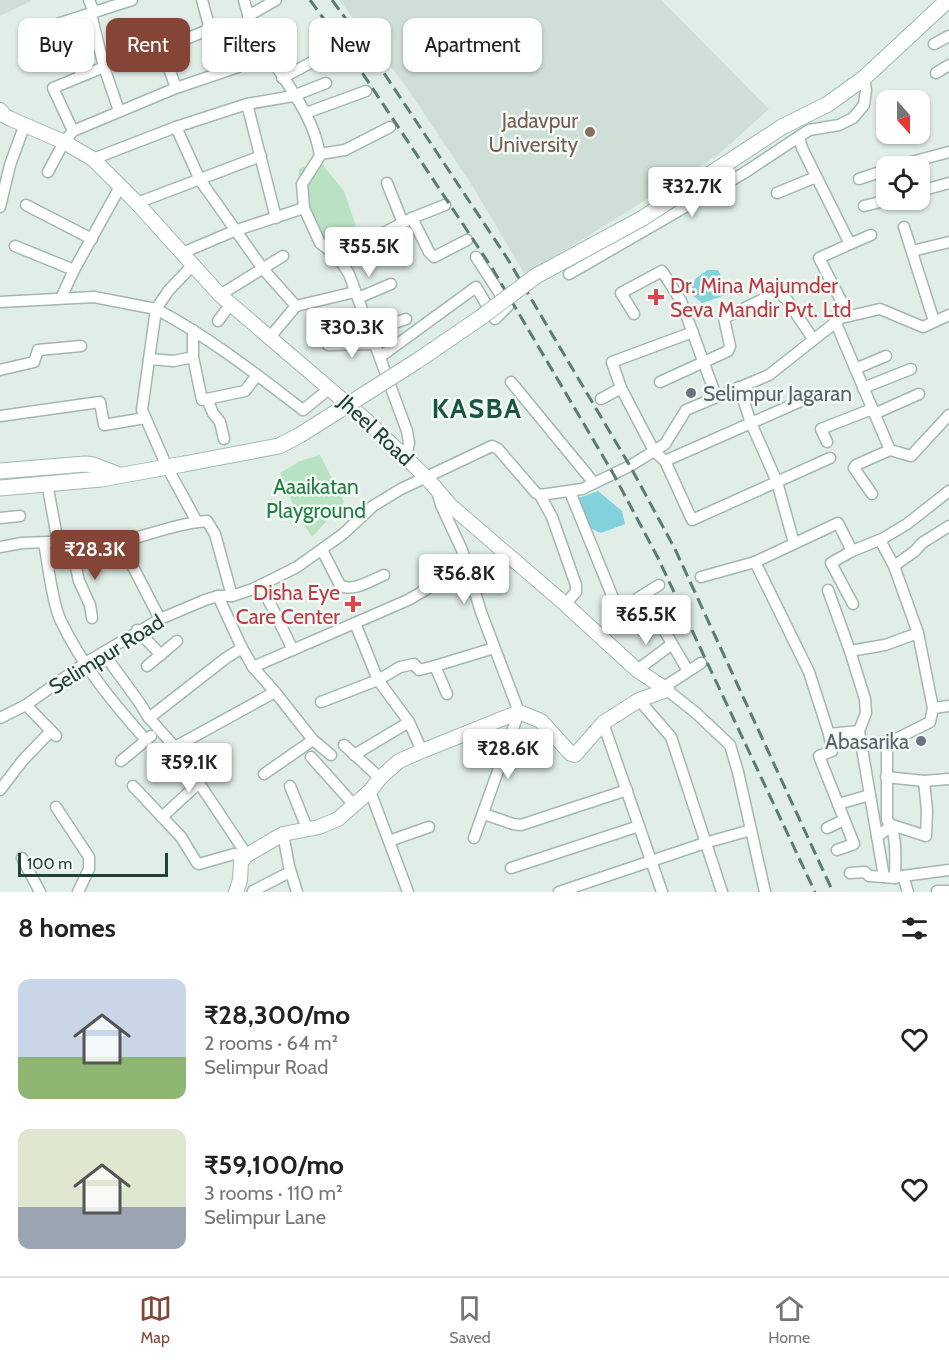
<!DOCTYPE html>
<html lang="en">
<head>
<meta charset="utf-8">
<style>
  body { margin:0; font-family:Cabin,sans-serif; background:#f6f6f6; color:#222; height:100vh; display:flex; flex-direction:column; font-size:22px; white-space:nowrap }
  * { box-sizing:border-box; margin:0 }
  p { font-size:20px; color:#767676 }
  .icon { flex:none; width:33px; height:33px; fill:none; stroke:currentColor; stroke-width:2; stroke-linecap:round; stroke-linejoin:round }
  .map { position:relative; height:892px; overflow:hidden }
  .sheet { display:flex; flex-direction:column; background:#fff; flex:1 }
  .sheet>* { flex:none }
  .top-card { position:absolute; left:18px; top:18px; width:600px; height:54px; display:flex; gap:12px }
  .needle { width:39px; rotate:159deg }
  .controls { position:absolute; left:876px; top:90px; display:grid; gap:12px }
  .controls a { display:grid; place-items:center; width:54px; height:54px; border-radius:12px; background:#fff; box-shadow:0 2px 4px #0004; font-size:30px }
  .scale { position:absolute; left:18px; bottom:15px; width:150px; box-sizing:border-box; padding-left:6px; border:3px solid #1f4136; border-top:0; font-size:16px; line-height:21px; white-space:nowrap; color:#1f4136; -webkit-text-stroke:4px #f3faf6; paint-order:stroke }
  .price { position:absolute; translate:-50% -51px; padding:0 14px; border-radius:6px; background:#fff; color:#222; font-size:20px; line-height:39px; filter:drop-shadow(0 2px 3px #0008) }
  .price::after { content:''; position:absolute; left:50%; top:36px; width:18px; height:14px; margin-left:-9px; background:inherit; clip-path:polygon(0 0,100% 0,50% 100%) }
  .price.selected { background:#854536; color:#fff }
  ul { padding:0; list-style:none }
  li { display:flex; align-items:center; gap:18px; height:150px; padding:0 18px }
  li span { display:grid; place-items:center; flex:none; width:168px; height:120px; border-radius:12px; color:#555 }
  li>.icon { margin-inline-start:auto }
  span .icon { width:72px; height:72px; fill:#fffc; stroke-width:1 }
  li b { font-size:26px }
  h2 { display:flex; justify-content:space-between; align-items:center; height:72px; padding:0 18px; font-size:26px }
  .pill { padding:0 21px; border-radius:12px; background:#fff; box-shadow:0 2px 4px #0004; font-size:21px; line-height:54px }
  .pill.selected { background:#854536; color:#fff }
  .menu { display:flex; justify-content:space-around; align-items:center; height:84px; border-top:2px solid #e0e0e0; background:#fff; font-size:16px; color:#767676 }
  .menu a { display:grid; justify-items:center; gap:3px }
  .menu .selected { color:#854536 }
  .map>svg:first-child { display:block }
  .built { fill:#cfded6 }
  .green { fill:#b8e2c1 }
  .water { fill:#83d1da }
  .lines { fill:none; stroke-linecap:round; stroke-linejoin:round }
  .minor-casing { stroke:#a3b7af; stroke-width:13 }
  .tertiary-casing { stroke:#a3b7af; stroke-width:16 }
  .secondary-casing { stroke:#9ebbaf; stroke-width:17 }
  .minor { stroke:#fff; stroke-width:10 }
  .tertiary { stroke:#fff; stroke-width:14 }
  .secondary { stroke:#fff; stroke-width:15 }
  .rail { stroke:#5a7d71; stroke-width:3; stroke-dasharray:12 6; stroke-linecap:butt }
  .secondary-bridge-casing { stroke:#9ebbaf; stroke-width:17; stroke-linecap:butt }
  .secondary-bridge { stroke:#fff; stroke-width:15 }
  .education-dot { fill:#8d6e63; stroke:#f3faf6; stroke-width:2 }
  .health-dot { fill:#e0444e; stroke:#f3faf6; stroke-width:2 }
  .worship-dot { fill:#6b7280; stroke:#f3faf6; stroke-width:2 }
  .labels { text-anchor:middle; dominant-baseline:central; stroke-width:5; stroke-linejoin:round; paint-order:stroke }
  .education-label { font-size:21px; fill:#785e54; stroke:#f3faf6; text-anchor:end }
  .health-label { font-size:21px; fill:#be3a42; stroke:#f3faf6; text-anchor:start }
  .worship-label { font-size:21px; fill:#5b616d; stroke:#f3faf6; text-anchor:start }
  .street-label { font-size:21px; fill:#1f4136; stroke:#f3faf6 }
  .park-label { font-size:21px; fill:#247d42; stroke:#f3faf6 }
  .district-label { font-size:27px; font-weight:bold; letter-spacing:1.5px; fill:#185643; stroke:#f3faf6 }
</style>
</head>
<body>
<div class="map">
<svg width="949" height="892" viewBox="0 0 949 892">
  <rect width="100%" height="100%" fill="#e1eee8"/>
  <g class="built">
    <path d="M0,0H30L31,1L0,16Z"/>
    <path d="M339,0H661L769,109L718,155L525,275L473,187L405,85Z"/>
  </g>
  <g class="green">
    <path d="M321,160L325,168L344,191L359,235L340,250L322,241L298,189L299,169Z"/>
    <path d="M320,455L344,502L312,537L297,514L280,473L300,461Z"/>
  </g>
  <g class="water">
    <path d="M708,270H718L729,291L726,295L702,303L692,295C691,280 697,277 708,270Z"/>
    <path d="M598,491L622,511L625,524L601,533C584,527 581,514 576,499Z"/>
  </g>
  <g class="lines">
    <defs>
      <g id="minor">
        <path d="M89,0L94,12"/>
        <path d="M244,0C257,57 312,99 320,156L302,184L304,208L320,243L338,257L349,274L407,431L409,443L406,457"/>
        <path d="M91,14L104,67L119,111"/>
        <path d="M248,16L276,0"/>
        <path d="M65,23L81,75"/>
        <path d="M26,34L132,0"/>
        <path d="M934,44L949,36"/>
        <path d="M936,73L949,65"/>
        <path d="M282,78L314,61"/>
        <path d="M176,88L162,49L210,29L202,0"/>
        <path d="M247,104L276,218"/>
        <path d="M306,113L366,91"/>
        <path d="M176,127L200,180L263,269L296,306"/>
        <path d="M73,131L53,88L104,67"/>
        <path d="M799,137L802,148L850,244L819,258L849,316"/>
        <path d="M320,154L345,150L390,127"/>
        <path d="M93,159L176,127L247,104L293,96L326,83"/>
        <path d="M896,166L949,152"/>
        <path d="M48,172L64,142L73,131L176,88L238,67"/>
        <path d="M859,179L886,170"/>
        <path d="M387,183L403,223"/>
        <path d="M920,191L949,183"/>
        <path d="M777,193L816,177"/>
        <path d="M137,203L261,156"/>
        <path d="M26,205L92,239"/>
        <path d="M864,206L888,200"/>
        <path d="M0,207L10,165L25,124"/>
        <path d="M412,218L429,252L434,257L467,240"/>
        <path d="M904,227L934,321"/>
        <path d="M850,244L871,235"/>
        <path d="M15,246L74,270"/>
        <path d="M912,251L949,242"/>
        <path d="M182,253L234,231L304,208"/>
        <path d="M338,257L412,218L445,205"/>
        <path d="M569,274L744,173L809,130L839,125L853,118L864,105L866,90L864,78"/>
        <path d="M220,295L283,256"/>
        <path d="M61,298L74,270L121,185"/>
        <path d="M358,298L391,284"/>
        <path d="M0,302L94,297L156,309L169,290L193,265"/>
        <path d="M634,314L621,293L662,271L681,301L716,396"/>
        <path d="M218,321L231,304"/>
        <path d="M835,321L890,450"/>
        <path d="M193,330V357L202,400L245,391L257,375"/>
        <path d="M370,331L406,319"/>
        <path d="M693,332L612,362L621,388L654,451L665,461L692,520L830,458"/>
        <path d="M270,337L296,306L355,292"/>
        <path d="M328,345L375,344"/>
        <path d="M380,357L476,287L495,319L508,306L476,257"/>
        <path d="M149,359L174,361L193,357"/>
        <path d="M855,369L886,356"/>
        <path d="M0,370L34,362L38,350L81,346"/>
        <path d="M511,382L594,483"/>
        <path d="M660,382L728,351L730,346L724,318L778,292L787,300L813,339"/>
        <path d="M739,387L751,423L777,482L794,543"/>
        <path d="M863,388L911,369"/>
        <path d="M207,399L213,413L220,422L224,439"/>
        <path d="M601,399L621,388"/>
        <path d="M874,414L919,394"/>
        <path d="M0,416L100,402L104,425L145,418"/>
        <path d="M827,442L821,429L872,409"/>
        <path d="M665,461L801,401"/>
        <path d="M47,483L59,548C110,555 157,525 207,521L215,534L232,596"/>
        <path d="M437,491L441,505L462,550L481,612L519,712L474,838"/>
        <path d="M570,492L622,620"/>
        <path d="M872,494L854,468L856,465L890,450L911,456L949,415"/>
        <path d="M540,495L552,517L576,585V592L565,604"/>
        <path d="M0,518L20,516"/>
        <path d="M197,522L167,467L142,410L156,309C209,337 256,374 303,410L330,388"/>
        <path d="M880,540L894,566"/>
        <path d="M120,542L160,619"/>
        <path d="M44,543C48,563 52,602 60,619C81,664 113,703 146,740"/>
        <path d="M0,547L22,543L49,542"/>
        <path d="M72,550L79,581L90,605L92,618"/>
        <path d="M322,550L340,585C352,593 372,580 384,575"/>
        <path d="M852,551L831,563L853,604"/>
        <path d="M755,562L809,672L829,734L859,731L884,877L895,878L903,876"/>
        <path d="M701,577L755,562L838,523L852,551L882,539L907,524L949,491"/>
        <path d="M261,585L293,650"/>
        <path d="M659,585L638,598L653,611L688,671"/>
        <path d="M828,590L850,651L865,699L866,713L859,731"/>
        <path d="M218,596L242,648L253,667L275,692L313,740L331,755"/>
        <path d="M137,630L161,655"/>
        <path d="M850,651L885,645L918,633"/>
        <path d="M104,654L139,702L149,718L175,747L247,855"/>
        <path d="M147,666L177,641"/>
        <path d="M435,666L494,648"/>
        <path d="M253,667L355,623"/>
        <path d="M637,670L672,644"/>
        <path d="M664,687L701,663"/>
        <path d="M667,690L696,713L730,745L738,772L765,892"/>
        <path d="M639,700L671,737L722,892"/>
        <path d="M321,702L378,680L400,667L414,664L419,670L435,666L447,694"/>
        <path d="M26,705L56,736"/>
        <path d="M933,708L918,633L894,566L915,551L922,543L949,526"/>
        <path d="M0,718L26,705L85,663L160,619L205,600L218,596H232L253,589L297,567L343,534L373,506L401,489L492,446L498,449L536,493L540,495L582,489L630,466L665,444L686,410L769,375L841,318L880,309L923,327L949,315"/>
        <path d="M149,718L226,658L242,648"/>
        <path d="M603,723L662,892"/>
        <path d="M829,734L832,751L819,756L854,844L837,850"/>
        <path d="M887,742V820C898,831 895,863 895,878"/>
        <path d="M862,744L892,741L930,722L933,708L949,706"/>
        <path d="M344,745L380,778"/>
        <path d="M175,747L275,692"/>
        <path d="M422,751L409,722L378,680L355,623L408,600L427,589"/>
        <path d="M354,755L409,722"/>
        <path d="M311,757L354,805"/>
        <path d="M121,761L151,736"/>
        <path d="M264,774L313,740"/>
        <path d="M886,777L924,781L949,779"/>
        <path d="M133,786L181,837L197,863L199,864L234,854L244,858"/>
        <path d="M290,786L307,828"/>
        <path d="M0,790L23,760L51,731"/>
        <path d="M370,791L408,892"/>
        <path d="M838,804L870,795"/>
        <path d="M56,807L89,857V869L78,892"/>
        <path d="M484,814L513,824L521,825L627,790"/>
        <path d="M162,817L199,783"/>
        <path d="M827,828L844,820"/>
        <path d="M283,834L289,866L297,892"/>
        <path d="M877,837L892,825L926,836L927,811L924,781"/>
        <path d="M389,841L429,827"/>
        <path d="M22,858L40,892"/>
        <path d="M511,868L639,826"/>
        <path d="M850,873L865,872L869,876L884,877"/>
        <path d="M253,891L290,872"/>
        <path d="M937,891H949"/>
        <path d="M559,892L705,843L751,830"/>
        <path d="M908,892L903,876L949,870"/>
      </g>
      <g id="tertiary">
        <path d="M0,110L5,116L11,119L64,142L93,159L137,203L220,295L366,420L426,477L451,506L565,604L637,670L667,690"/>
        <path d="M236,892L240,880L241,862L247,855L283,834L319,827L338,819L370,791L380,778L399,761L422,751L519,712L541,721L571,754L575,755L603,723L639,700L667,690"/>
      </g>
      <g id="secondary">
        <path d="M782,127L828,104L864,78L948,0"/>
        <path d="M0,471L85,464L93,465L119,475"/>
        <path d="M0,488L101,479L184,464"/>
      </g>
    </defs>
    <use href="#minor" class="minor-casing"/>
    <use href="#tertiary" class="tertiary-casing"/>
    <use href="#secondary" class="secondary-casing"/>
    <use href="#minor" class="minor"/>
    <use href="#tertiary" class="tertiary"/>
    <use href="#secondary" class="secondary"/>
    <g class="rail">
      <path d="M310,0L353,59L492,268L614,475L658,558L815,892"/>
      <path d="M332,0L368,49L507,258L630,466L675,549L833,892"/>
    </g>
    <defs>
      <path id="secondary-bridge" d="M184,464L279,446L300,435L417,361L480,318L536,276L643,218L782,127"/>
    </defs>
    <use href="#secondary-bridge" class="secondary-bridge-casing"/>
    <use href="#secondary-bridge" class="secondary-bridge"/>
  </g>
  <circle class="education-dot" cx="590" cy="132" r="6"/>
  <g class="health-dot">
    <path d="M653 288h6v6h6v6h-6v6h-6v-6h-6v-6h6z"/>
    <path d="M350 595h6v6h6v6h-6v6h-6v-6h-6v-6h6z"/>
  </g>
  <g class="worship-dot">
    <circle cx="691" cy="393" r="6"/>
    <circle cx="921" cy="741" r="6"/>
  </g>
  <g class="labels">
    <g class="education-label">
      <text x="578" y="120">Jadavpur<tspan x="578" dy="24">University</tspan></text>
    </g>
    <g class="health-label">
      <text x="670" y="285">Dr. Mina Majumder<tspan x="670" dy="24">Seva Mandir Pvt. Ltd</tspan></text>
      <text x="340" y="592" text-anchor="end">Disha Eye<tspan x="340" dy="24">Care Center</tspan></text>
    </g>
    <g class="worship-label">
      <text x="703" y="393">Selimpur Jagaran</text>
      <text x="909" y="741" text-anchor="end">Abasarika</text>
    </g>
    <g class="street-label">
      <text transform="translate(376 430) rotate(43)">Jheel Road</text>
      <text transform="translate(106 654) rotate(-32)">Selimpur Road</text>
    </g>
    <g class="park-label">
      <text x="316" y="486">Aaaikatan<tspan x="316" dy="24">Playground</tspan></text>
    </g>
    <g class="district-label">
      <text x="477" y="408">KASBA</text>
    </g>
  </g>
</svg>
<div class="controls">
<a><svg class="needle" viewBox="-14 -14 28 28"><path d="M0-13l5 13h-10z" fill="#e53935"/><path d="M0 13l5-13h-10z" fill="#767676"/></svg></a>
<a><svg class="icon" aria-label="locate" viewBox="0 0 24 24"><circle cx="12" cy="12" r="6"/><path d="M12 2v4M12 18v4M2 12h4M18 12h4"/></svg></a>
</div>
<div class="scale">100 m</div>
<b class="price" style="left:692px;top:218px">₹32.7K</b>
<b class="price" style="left:369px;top:278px">₹55.5K</b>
<b class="price" style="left:352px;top:359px">₹30.3K</b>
<b class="price selected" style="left:95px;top:581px">₹28.3K</b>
<b class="price" style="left:464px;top:605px">₹56.8K</b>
<b class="price" style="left:646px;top:646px">₹65.5K</b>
<b class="price" style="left:508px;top:780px">₹28.6K</b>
<b class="price" style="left:189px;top:794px">₹59.1K</b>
<div class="top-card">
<a class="pill">Buy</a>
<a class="pill selected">Rent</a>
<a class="pill">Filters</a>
<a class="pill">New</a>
<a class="pill">Apartment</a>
</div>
</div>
<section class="sheet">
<h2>8 homes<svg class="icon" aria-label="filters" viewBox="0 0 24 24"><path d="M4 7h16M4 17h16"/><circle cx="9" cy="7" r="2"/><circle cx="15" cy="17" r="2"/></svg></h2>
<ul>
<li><span style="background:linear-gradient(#c9d6e8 65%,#8fb573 0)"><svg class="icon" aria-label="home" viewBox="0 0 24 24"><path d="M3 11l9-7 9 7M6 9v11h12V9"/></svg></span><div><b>₹28,300/mo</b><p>2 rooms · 64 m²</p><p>Selimpur Road</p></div><svg class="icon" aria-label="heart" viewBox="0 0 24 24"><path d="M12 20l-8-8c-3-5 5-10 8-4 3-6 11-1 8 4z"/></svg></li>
<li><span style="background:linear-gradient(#dfe7d0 65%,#9aa5b1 0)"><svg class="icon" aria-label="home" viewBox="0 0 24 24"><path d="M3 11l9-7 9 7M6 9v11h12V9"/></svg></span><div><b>₹59,100/mo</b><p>3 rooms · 110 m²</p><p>Selimpur Lane</p></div><svg class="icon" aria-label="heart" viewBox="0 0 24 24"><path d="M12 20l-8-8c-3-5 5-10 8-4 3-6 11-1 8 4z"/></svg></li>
</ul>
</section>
<nav class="menu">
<a class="selected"><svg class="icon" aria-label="map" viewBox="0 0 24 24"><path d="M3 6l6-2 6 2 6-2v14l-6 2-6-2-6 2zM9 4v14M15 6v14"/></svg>Map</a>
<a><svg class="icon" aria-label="saved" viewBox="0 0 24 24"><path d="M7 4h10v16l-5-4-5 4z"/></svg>Saved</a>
<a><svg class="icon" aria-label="home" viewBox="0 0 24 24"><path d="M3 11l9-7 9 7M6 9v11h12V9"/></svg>Home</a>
</nav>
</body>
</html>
